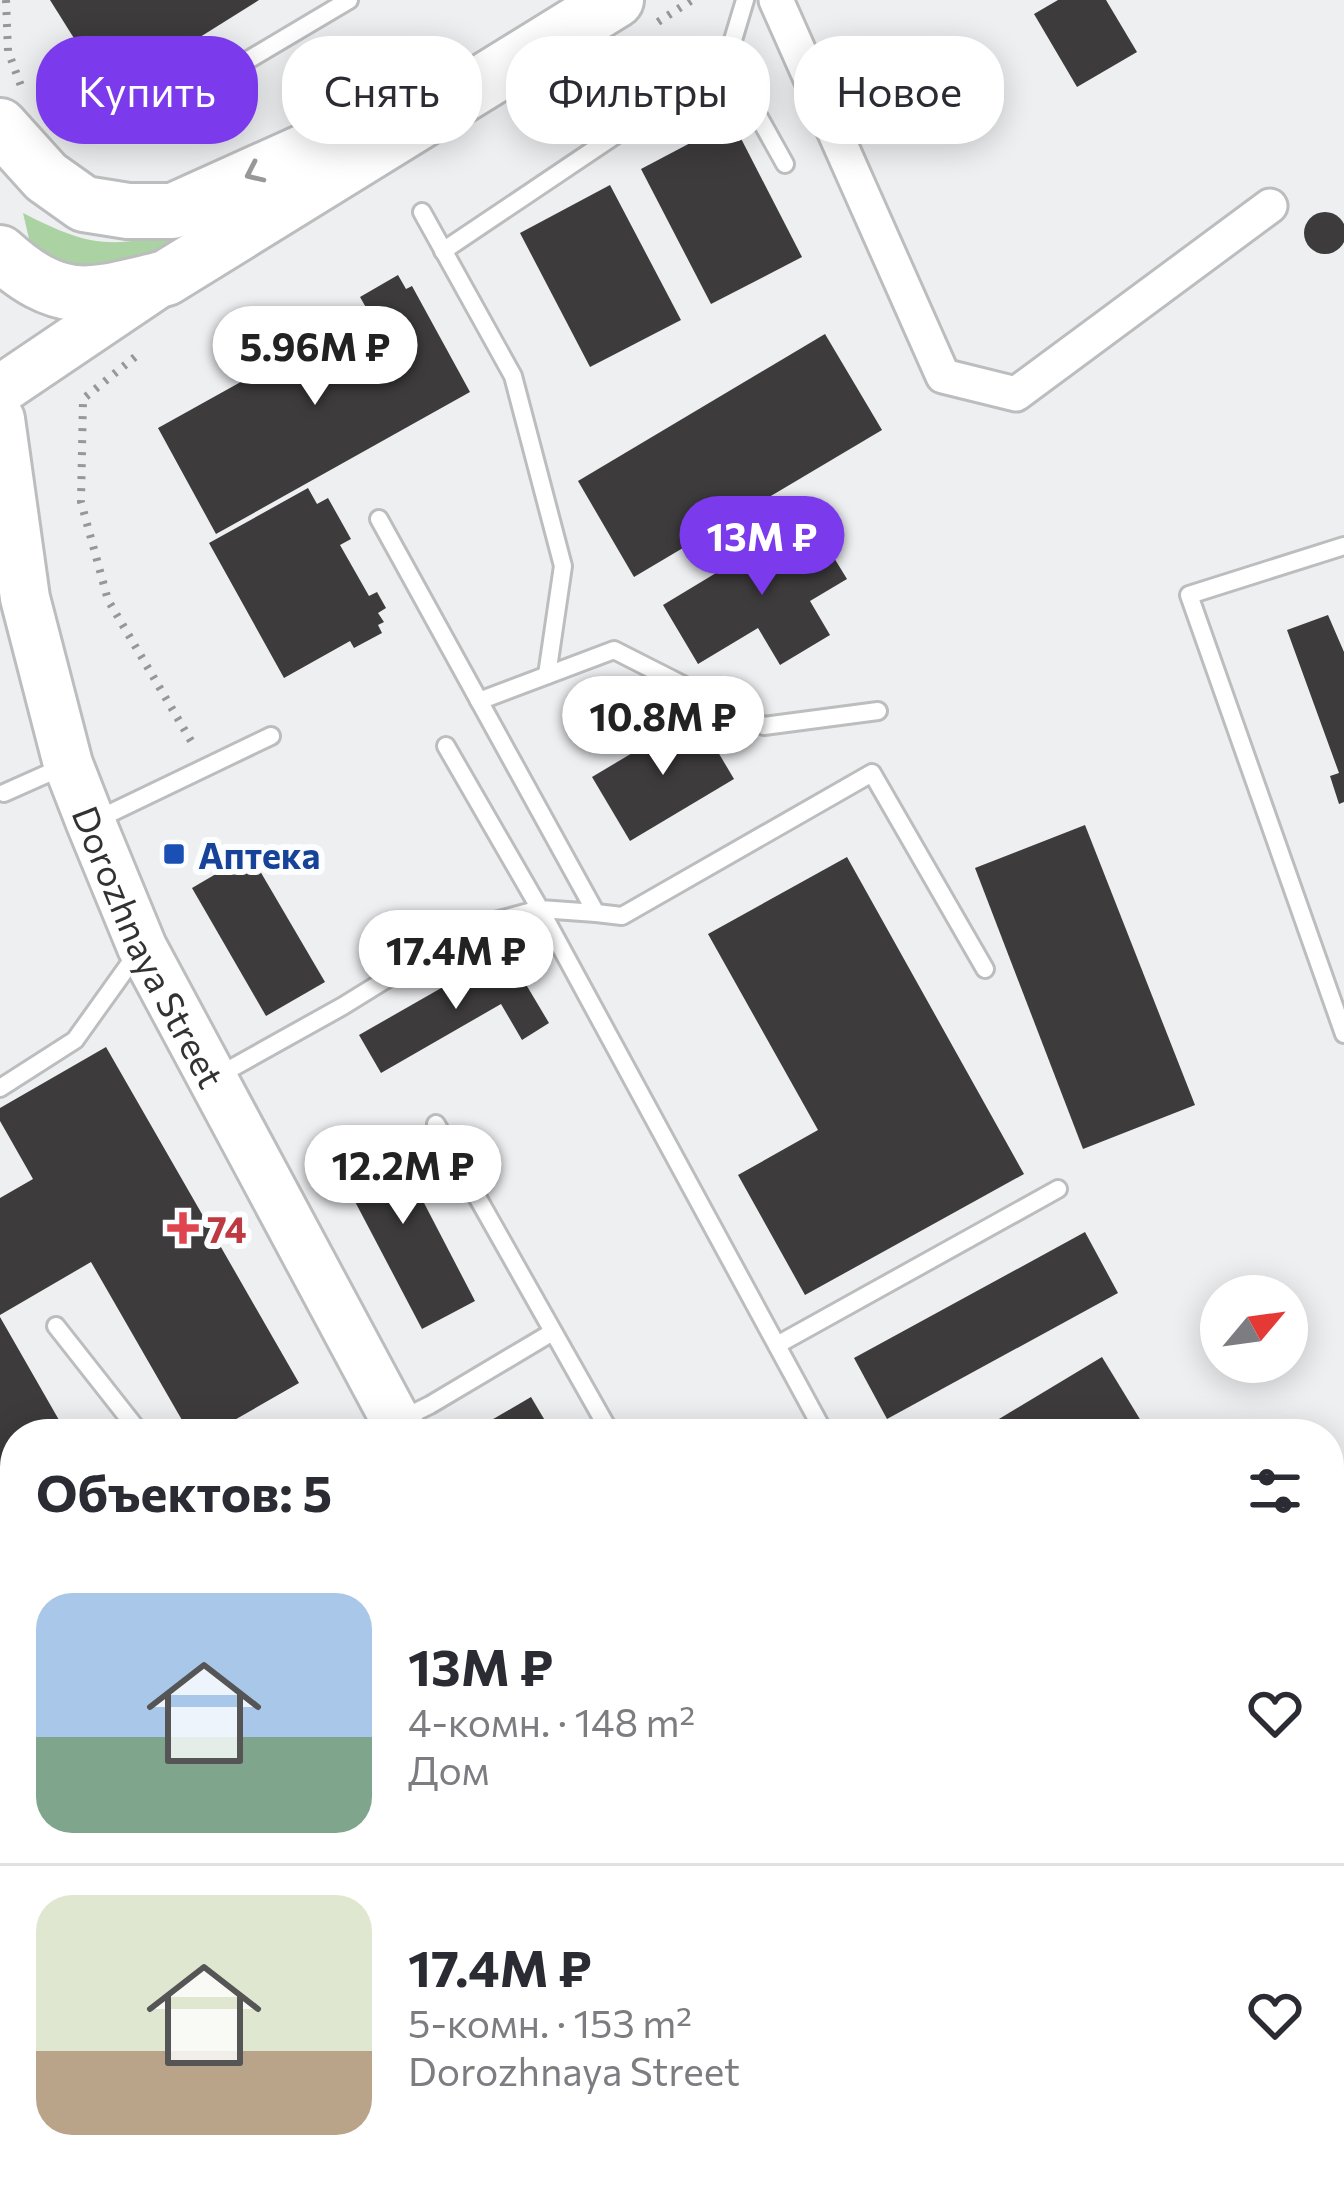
<!DOCTYPE html>
<html lang="ru">
<head>
<meta charset="utf-8">
<style>
  body { margin:0; font-family:Commissioner,sans-serif; background:#f7f7f7; color:#2b2b33; height:100vh; display:flex; flex-direction:column; font-size:45px; white-space:nowrap }
  * { box-sizing:border-box; margin:0 }
  p { font-size:39px; color:#7c7c81 }
  .icon { flex:none; width:66px; height:66px; fill:none; stroke:currentColor; stroke-width:2; stroke-linecap:round; stroke-linejoin:round }
  .map { position:relative; flex:1; overflow:hidden }
  .sheet { position:absolute; left:0px; top:1419px; width:1344px; height:771px; display:flex; flex-direction:column; background:#fff; border-radius:48px 48px 0 0; box-shadow:0 6px 30px #0003 }
  .sheet>* { flex:none }
  .hud { position:absolute; left:36px; top:36px; width:1272px; height:108px; display:flex; gap:24px }
  .needle { width:78px; rotate:61deg }
  .tools { position:absolute; left:1200px; top:1275px; display:grid; gap:24px }
  .tools a { display:grid; place-items:center; width:108px; height:108px; border-radius:50%; background:#fff; box-shadow:0 6px 30px #0003; font-size:60px }
  .price { position:absolute; translate:-50% -102px; padding:0 27px; border-radius:42px; background:#fff; color:#222; font-size:39px; line-height:78px; filter:drop-shadow(0 3px 6px #0008) }
  .price::after { content:''; position:absolute; left:50%; top:72px; width:36px; height:27px; margin-left:-18px; background:inherit; clip-path:polygon(0 0,100% 0,50% 100%) }
  .price.on { background:#7c3aed; color:#fff }
  ul { padding:0; list-style:none }
  li { display:flex; align-items:center; gap:36px; height:300px; padding:0 36px }
  li+li { border-top:3px solid #e1e1e2 }
  li span { display:grid; place-items:center; flex:none; width:336px; height:240px; border-radius:36px; color:#555 }
  li>.icon { margin-inline-start:auto }
  span .icon { width:144px; height:144px; fill:#fffc; stroke-width:1 }
  li b { font-size:51px }
  h2 { display:flex; justify-content:space-between; align-items:center; height:144px; padding:0 36px; font-size:51px }
  .pill { padding:0 42px; border-radius:48px; background:#fff; box-shadow:0 6px 30px #0003; font-size:42px; line-height:108px }
  .pill.on { background:#7c3aed; color:#fff }
  .map>svg:first-child { display:block }
  .green { fill:#aad2a2 }
  .building { fill:#3d3b3c }
  .lines { fill:none; stroke-linecap:round; stroke-linejoin:round }
  .service-casing { stroke:#bcbdbe; stroke-width:22 }
  .minor-casing { stroke:#bcbdbe; stroke-width:39 }
  .secondary-casing { stroke:#bcbdbe; stroke-width:54 }
  .primary-casing { stroke:#bcbdbe; stroke-width:60 }
  .path { stroke:#969798; stroke-width:8; stroke-dasharray:3 9; stroke-linecap:butt }
  .service { stroke:#fff; stroke-width:16 }
  .minor { stroke:#fff; stroke-width:33 }
  .secondary { stroke:#fff; stroke-width:48 }
  .primary { stroke:#fff; stroke-width:54 }
  .oneway { stroke:#989899 }
  .transit-dot { fill:#1a4fb4; stroke:#fcfdfe; stroke-width:4.5 }
  .health-dot { fill:#e0444e; stroke:#fcfdfe; stroke-width:4.5 }
  .labels { text-anchor:middle; dominant-baseline:central; stroke-width:12; stroke-linejoin:round; paint-order:stroke }
  .transit-label { font-size:36px; font-weight:bold; fill:#164399; stroke:#fcfdfe; text-anchor:start }
  .street-label { font-size:36px; fill:#323233; stroke:#fcfdfe }
  .health-label { font-size:36px; font-weight:bold; fill:#be3a42; stroke:#fcfdfe; text-anchor:start }
</style>
</head>
<body>
<div class="map">
<svg width="1344" height="2189" viewBox="0 0 1344 2189">
  <rect width="100%" height="100%" fill="#eeeff1"/>
  <path class="green" d="M23,213C91,248 117,251 189,225L193,231L152,260L107,274L53,261L30,243Z"/>
  <g class="building">
    <path d="M50,0H259L109,94Z"/>
    <path d="M1058,0H1106L1137,52L1077,87L1034,14Z"/>
    <path d="M732,121L802,257L711,304L641,169Z"/>
    <path d="M610,185L681,320L590,367L520,233Z"/>
    <circle cx="1325" cy="233" r="21"/>
    <path d="M398,275L406,289L412,286L470,392L216,534L158,428L368,311L360,297Z"/>
    <path d="M825,334L882,430L634,577L578,481Z"/>
    <path d="M308,488L317,504L328,498L351,539L340,545L369,596L377,592L386,608L378,613L384,622L378,625L382,633L354,648L350,641L284,678L209,543Z"/>
    <path d="M809,517L847,579L810,601L830,635L780,665L758,628L698,664L663,605Z"/>
    <path d="M1328,615L1344,652V802L1339,804L1330,776L1339,773L1287,630Z"/>
    <path d="M696,715L734,779L630,841L592,777Z"/>
    <path d="M1085,825L1195,1105L1083,1149L975,868Z"/>
    <path d="M250,854L325,982L266,1016L192,888Z"/>
    <path d="M847,857L1024,1174L805,1295L738,1175L818,1130L708,934Z"/>
    <path d="M506,951L549,1023L522,1040L501,1004L381,1073L359,1035Z"/>
    <path d="M106,1047L299,1383L210,1434H190L91,1262L0,1315V1198L33,1179L0,1121V1108Z"/>
    <path d="M384,1126L475,1301L422,1329L330,1154Z"/>
    <path d="M1085,1232L1118,1293L887,1419L854,1358Z"/>
    <path d="M0,1317L67,1434H15V1554L0,1528Z"/>
    <path d="M1102,1357L1149,1434H974Z"/>
    <path d="M531,1397L553,1434H479L476,1429Z"/>
    <path d="M1344,1561V1673L1329,1678V1567Z"/>
    <path d="M15,1792V1903L0,1912V1801Z"/>
    <path d="M1344,1865V1946L1329,1918V1873Z"/>
    <path d="M15,2092V2135L0,2107V2100Z"/>
    <path d="M368,2175H454L462,2189H376Z"/>
    <path d="M884,2175H961L965,2181L951,2189H892Z"/>
  </g>
  <g class="lines">
    <defs>
      <g id="service">
        <path d="M727,60L785,164"/>
        <path d="M174,104L349,0"/>
        <path d="M422,212L513,376L563,566L547,675"/>
        <path d="M443,251L727,60L745,0"/>
        <path d="M379,519L596,913L540,909L446,746"/>
        <path d="M1344,546L1189,595L1344,1034"/>
        <path d="M479,701L614,650L764,726L878,711"/>
        <path d="M4,793L67,765"/>
        <path d="M94,821L271,736"/>
        <path d="M596,913L622,916L872,773L985,969"/>
        <path d="M214,1078L343,1006L469,928L540,909L825,1434"/>
        <path d="M0,1088L75,1040L138,952"/>
        <path d="M436,1124L611,1434"/>
        <path d="M56,1326L141,1434"/>
        <path d="M777,1345L1058,1189"/>
        <path d="M371,1434L430,1405L551,1333"/>
        <path d="M0,1703L11,1696"/>
        <path d="M567,2175L576,2189"/>
      </g>
      <g id="minor">
        <path d="M776,0L943,376L1016,394L1270,206"/>
        <path d="M1329,1828L1344,1820"/>
        <path d="M0,2023L15,2015"/>
        <path d="M651,2189L677,2175"/>
      </g>
      <g id="secondary">
        <path d="M0,390L160,282"/>
        <path id="s1" d="M0,419L25,598L68,764L91,823L142,947L403,1434"/>
        <path d="M792,2175L798,2189"/>
      </g>
      <g id="primary">
        <path d="M0,126L46,177L84,204L128,211H173L364,125"/>
        <path d="M0,253C62,309 92,296 166,278L616,0"/>
      </g>
    </defs>
    <use href="#service" class="service-casing"/>
    <use href="#minor" class="minor-casing"/>
    <use href="#secondary" class="secondary-casing"/>
    <use href="#primary" class="primary-casing"/>
    <g class="path">
      <path d="M6,0L8,51L21,86"/>
      <path d="M658,22L692,0"/>
      <path d="M135,357L83,399L81,502L108,600L194,746"/>
    </g>
    <use href="#service" class="service"/>
    <use href="#minor" class="minor"/>
    <use href="#secondary" class="secondary"/>
    <use href="#primary" class="primary"/>
  </g>
  <defs><path id="oneway-chevron" d="M-2-3.5L2.5 0L-2 3.5" fill="none" stroke-width="1.6" stroke-linecap="round" stroke-linejoin="round" transform="scale(3)"/></defs>
  <use class="oneway" href="#oneway-chevron" transform="translate(254 173) rotate(155)"/>
  <rect class="transit-dot" x="162" y="842" width="24" height="24" rx="6"/>
  <path class="health-dot" d="M177 1210h12v12h12v12h-12v12h-12v-12h-12v-12h12z"/>
  <g class="labels">
    <g class="transit-label">
      <text x="198" y="854">Аптека</text>
    </g>
    <g class="street-label">
      <text stroke="none"><textPath href="#s1" startOffset="552">Dorozhnaya Street</textPath></text>
    </g>
    <g class="health-label">
      <text x="207" y="1228">74</text>
    </g>
  </g>
</svg>
<div class="tools">
<a><svg class="needle" viewBox="-14 -14 28 28"><path d="M0-13l5 13h-10z" fill="#e53935"/><path d="M0 13l5-13h-10z" fill="#7c7c81"/></svg></a>
</div>
<b class="price" style="left:315px;top:408px">5.96M ₽</b>
<b class="price on" style="left:762px;top:598px">13M ₽</b>
<b class="price" style="left:663px;top:778px">10.8M ₽</b>
<b class="price" style="left:456px;top:1012px">17.4M ₽</b>
<b class="price" style="left:403px;top:1227px">12.2M ₽</b>
<div class="hud">
<a class="pill on">Купить</a>
<a class="pill">Снять</a>
<a class="pill">Фильтры</a>
<a class="pill">Новое</a>
</div>
<section class="sheet">
<h2>Объектов: 5<svg class="icon" aria-label="filters" viewBox="0 0 24 24"><path d="M4 7h16M4 17h16"/><circle cx="9" cy="7" r="2"/><circle cx="15" cy="17" r="2"/></svg></h2>
<ul>
<li><span style="background:linear-gradient(#a9c7e8 60%,#7fa58c 0)"><svg class="icon" aria-label="home" viewBox="0 0 24 24"><path d="M3 11l9-7 9 7M6 9v11h12V9"/></svg></span><div><b>13M ₽</b><p>4-комн. · 148 m²</p><p>Дом</p></div><svg class="icon" aria-label="heart" viewBox="0 0 24 24"><path d="M12 20l-8-8c-3-5 5-10 8-4 3-6 11-1 8 4z"/></svg></li>
<li><span style="background:linear-gradient(#dfe7d0 65%,#b9a48a 0)"><svg class="icon" aria-label="home" viewBox="0 0 24 24"><path d="M3 11l9-7 9 7M6 9v11h12V9"/></svg></span><div><b>17.4M ₽</b><p>5-комн. · 153 m²</p><p>Dorozhnaya Street</p></div><svg class="icon" aria-label="heart" viewBox="0 0 24 24"><path d="M12 20l-8-8c-3-5 5-10 8-4 3-6 11-1 8 4z"/></svg></li>
</ul>
</section>
</div>
</body>
</html>
